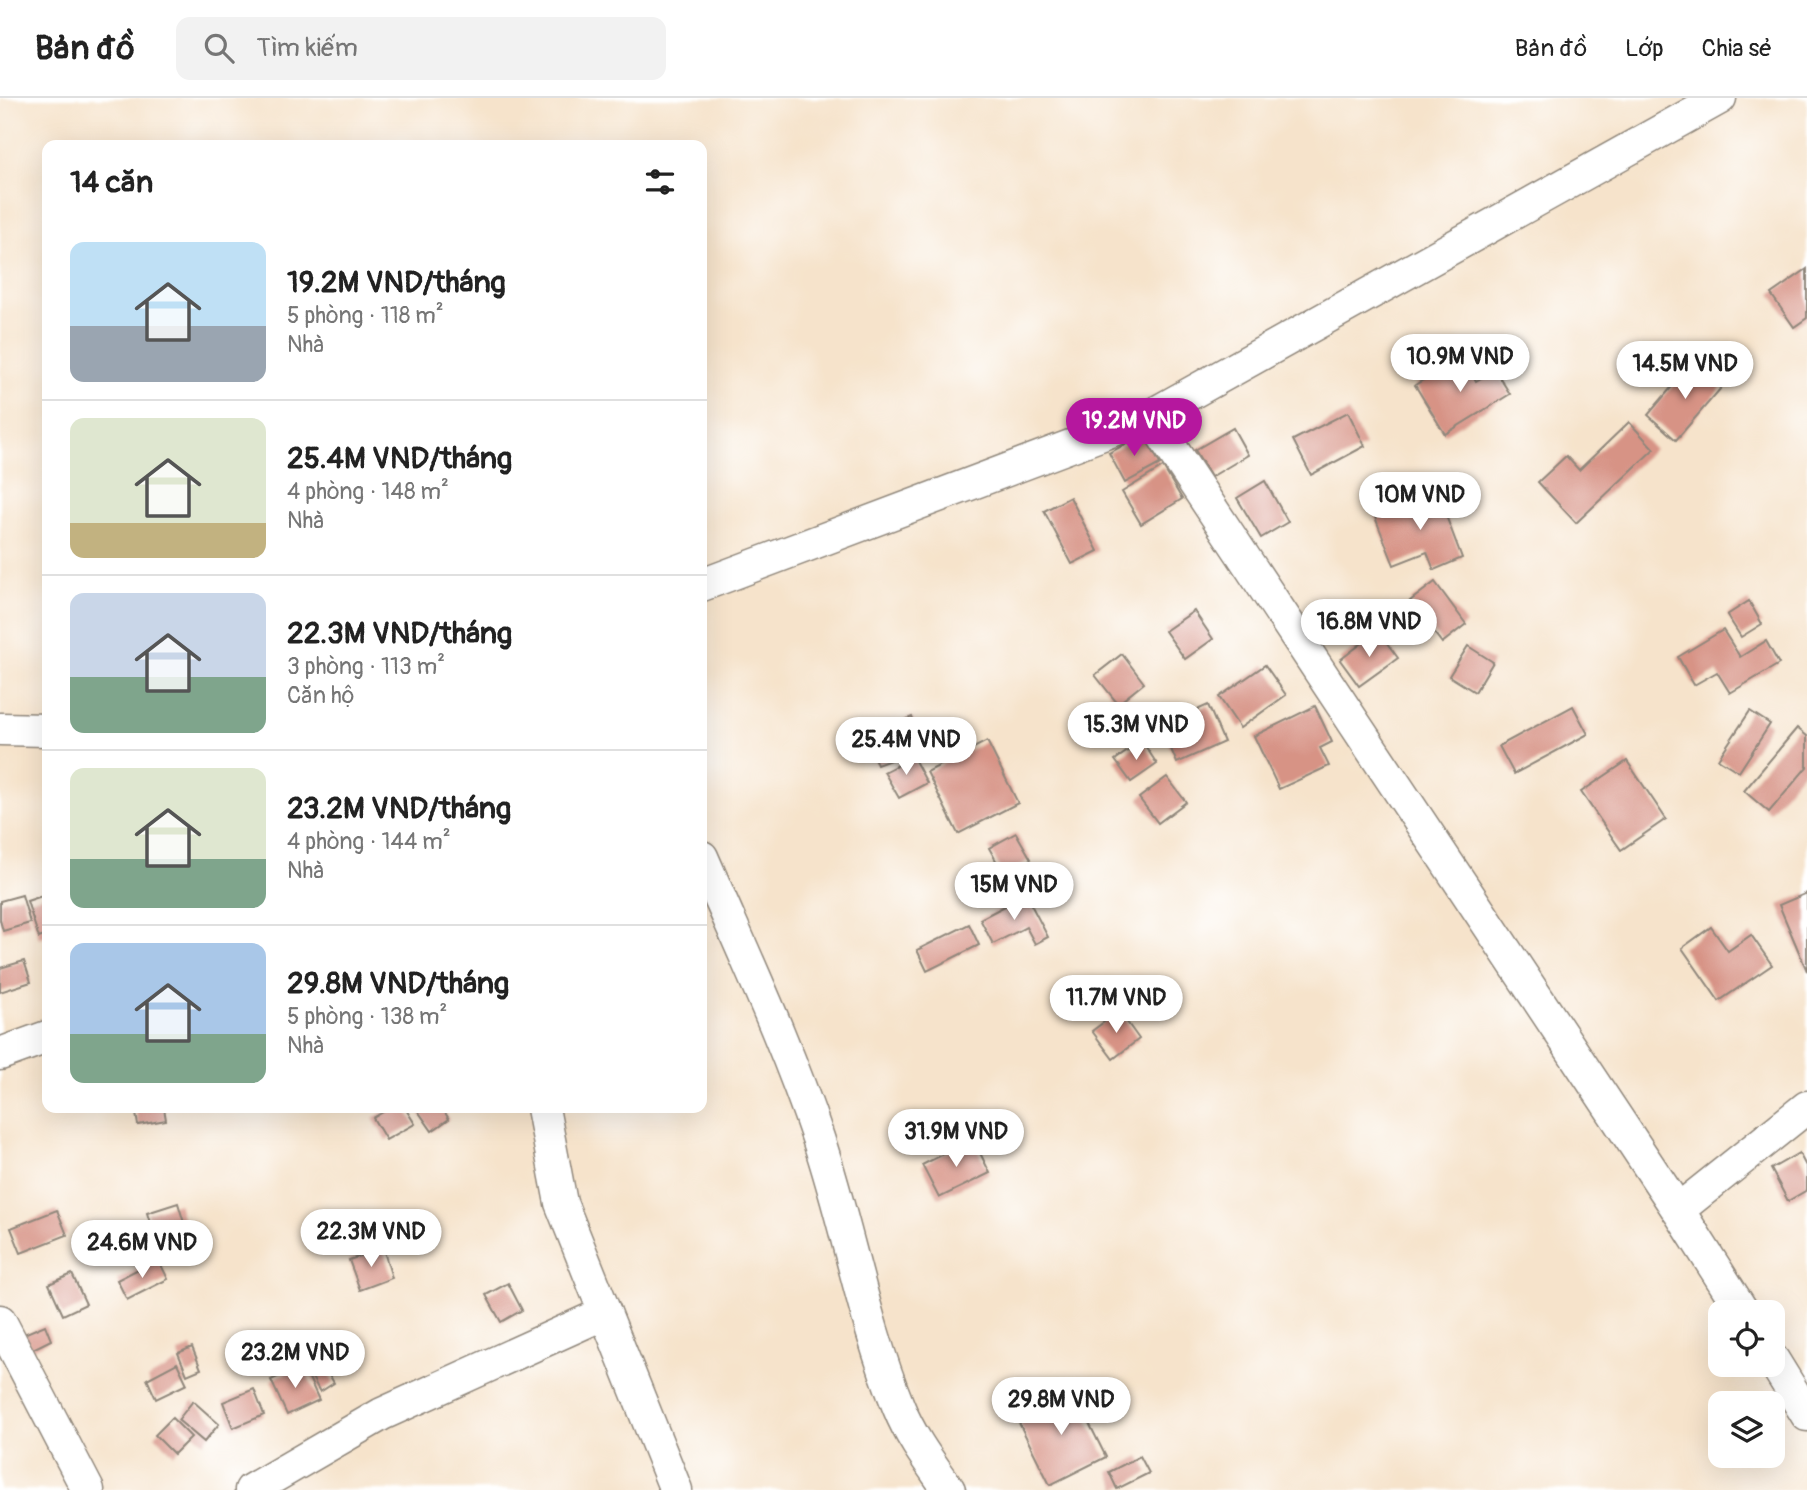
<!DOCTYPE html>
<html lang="vi">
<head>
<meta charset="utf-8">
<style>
  body { margin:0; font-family:Pangolin,sans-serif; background:#f2f2f2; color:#222; height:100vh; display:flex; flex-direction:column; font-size:26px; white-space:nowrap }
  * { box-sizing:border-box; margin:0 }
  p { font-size:23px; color:#767676 }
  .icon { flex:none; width:38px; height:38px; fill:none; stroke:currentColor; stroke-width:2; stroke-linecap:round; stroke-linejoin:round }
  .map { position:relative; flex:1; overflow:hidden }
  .side { position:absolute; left:42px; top:42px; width:665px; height:973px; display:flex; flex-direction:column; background:#fff; border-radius:14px; box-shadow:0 7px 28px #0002 }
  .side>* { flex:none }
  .fabs { position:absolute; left:1708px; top:1202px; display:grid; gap:14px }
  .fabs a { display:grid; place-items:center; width:77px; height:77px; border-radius:14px; background:#fff; box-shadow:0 7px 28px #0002; font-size:35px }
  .price { position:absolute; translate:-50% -60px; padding:0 16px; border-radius:24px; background:#fff; color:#222; font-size:23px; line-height:46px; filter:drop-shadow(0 2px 4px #0008) }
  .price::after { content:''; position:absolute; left:50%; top:42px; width:21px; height:16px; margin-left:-10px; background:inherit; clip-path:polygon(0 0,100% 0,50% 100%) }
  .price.active { background:#b5179e; color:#fff }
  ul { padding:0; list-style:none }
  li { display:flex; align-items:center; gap:21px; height:175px; padding:0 28px }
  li+li { border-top:2px solid #e0e0e0 }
  li span { display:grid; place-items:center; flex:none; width:196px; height:140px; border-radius:14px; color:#555 }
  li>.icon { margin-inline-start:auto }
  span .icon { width:84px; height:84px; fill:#fffc; stroke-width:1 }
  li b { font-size:30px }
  h2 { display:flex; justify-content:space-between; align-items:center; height:84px; padding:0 28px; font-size:30px }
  header { display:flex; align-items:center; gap:42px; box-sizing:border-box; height:98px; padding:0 35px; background:#fff; border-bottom:2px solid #e0e0e0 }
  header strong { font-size:33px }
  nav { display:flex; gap:38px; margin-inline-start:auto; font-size:24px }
  .search { width:490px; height:63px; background:#f2f2f2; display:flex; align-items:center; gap:18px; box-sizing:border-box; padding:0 24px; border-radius:14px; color:#767676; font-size:26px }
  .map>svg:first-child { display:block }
  .building { fill:#d79385 }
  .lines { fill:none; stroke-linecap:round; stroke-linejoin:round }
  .street-casing { stroke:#90877b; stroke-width:35 }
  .street { stroke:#fff; stroke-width:32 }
</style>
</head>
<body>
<header>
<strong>Bản đồ</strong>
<div class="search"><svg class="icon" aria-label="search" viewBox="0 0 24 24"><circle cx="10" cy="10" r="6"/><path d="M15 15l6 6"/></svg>Tìm kiếm</div>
<nav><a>Bản đồ</a><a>Lớp</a><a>Chia sẻ</a></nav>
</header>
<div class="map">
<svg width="1807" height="1392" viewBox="0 0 1807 1392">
  <rect width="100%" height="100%" fill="#fff"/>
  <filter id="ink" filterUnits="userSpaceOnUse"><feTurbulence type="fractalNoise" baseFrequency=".0143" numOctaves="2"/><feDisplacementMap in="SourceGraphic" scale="14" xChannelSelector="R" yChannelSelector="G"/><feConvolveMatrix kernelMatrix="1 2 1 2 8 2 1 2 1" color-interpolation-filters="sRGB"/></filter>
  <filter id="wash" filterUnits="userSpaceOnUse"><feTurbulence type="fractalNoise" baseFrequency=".00686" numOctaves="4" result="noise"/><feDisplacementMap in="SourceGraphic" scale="28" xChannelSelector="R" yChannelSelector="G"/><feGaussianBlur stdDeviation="1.57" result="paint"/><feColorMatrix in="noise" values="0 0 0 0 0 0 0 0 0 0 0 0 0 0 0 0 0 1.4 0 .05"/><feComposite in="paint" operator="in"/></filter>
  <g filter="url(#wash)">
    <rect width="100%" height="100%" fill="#f6e3cb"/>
    <g id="blocks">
      <g class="building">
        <path d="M1807,171V220L1794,229L1771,196Z"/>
        <path d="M1462,259L1476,283L1495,272L1510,296L1445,336L1415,287Z"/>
        <path d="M1693,264L1721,290L1676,342L1648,317Z"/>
        <path d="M1348,314L1365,348L1311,377L1293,342Z"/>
        <path d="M1629,324L1654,351L1576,425L1538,384L1566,358L1579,372Z"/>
        <path d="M1233,330L1248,357L1211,379L1195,352Z"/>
        <path d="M1144,336L1160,366L1125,385L1109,355Z"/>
        <path d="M1163,369L1182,401L1141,426L1122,394Z"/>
        <path d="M1265,383L1288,424L1261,440L1237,400Z"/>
        <path d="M1437,394L1462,460L1434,472L1427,454L1394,467L1375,419Z"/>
        <path d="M1070,399L1098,453L1072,466L1044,413Z"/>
        <path d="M1435,484L1466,526L1442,545L1410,503Z"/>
        <path d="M1749,503L1762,526L1741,539L1727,517Z"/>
        <path d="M1194,513L1213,541L1185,561L1165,533Z"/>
        <path d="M1723,532L1740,559L1766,543L1779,566L1730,595L1717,574L1694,587L1678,559Z"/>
        <path d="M1378,533L1398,560L1359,588L1340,562Z"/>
        <path d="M1468,548L1493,564L1475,594L1449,578Z"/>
        <path d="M1122,556L1144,585L1118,606L1095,577Z"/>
        <path d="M1265,567L1286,597L1240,630L1219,599Z"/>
        <path d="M1208,607L1224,644L1177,665L1161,628Z"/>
        <path d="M1315,608L1332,644L1320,650L1329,668L1279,691L1254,638Z"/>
        <path d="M1573,608L1588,636L1514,676L1499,648Z"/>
        <path d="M1750,613L1770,626L1739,674L1718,661Z"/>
        <path d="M912,619L923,650L877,667L866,637Z"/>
        <path d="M1797,630L1807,638V669L1769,714L1744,693Z"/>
        <path d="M987,643L1018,705L958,736L927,674Z"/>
        <path d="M1142,643L1157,666L1131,684L1115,662Z"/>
        <path d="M913,659L927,685L899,700L884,674Z"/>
        <path d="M1627,663L1666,721L1621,752L1581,694Z"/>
        <path d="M1167,679L1186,704L1158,725L1139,700Z"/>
        <path d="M1016,735L1031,761L1004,777L989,750Z"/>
        <path d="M1807,795V873L1779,807Z"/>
        <path d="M22,797L30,825L3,833L0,822V803Z"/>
        <path d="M45,797L47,804V837L39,840L27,803Z"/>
        <path d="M1026,797L1048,839L1035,846L1026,829L993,846L980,821Z"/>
        <path d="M969,826L979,847L927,873L917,852Z"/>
        <path d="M1711,829L1728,853L1751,837L1772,867L1719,903L1682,850Z"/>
        <path d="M24,863L31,884L0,894V870Z"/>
        <path d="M1119,913L1139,941L1113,961L1092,933Z"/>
        <path d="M135,1010H164L166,1022L138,1027Z"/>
        <path d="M390,1010H405L415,1026L386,1042L373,1020Z"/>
        <path d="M416,1010H442L449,1021L432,1033Z"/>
        <path d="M973,1041L990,1075L939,1100L922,1067Z"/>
        <path d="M1799,1055L1807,1070V1092L1788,1103L1771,1071Z"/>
        <path d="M178,1105L191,1148L160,1158L147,1115Z"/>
        <path d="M57,1112L67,1137L21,1155L11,1130Z"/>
        <path d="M383,1150L392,1180L360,1192L349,1162Z"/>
        <path d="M158,1161L168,1181L127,1202L117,1182Z"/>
        <path d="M72,1176L86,1206L63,1217L49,1186Z"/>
        <path d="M508,1185L522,1212L501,1224L486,1197Z"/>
        <path d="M45,1227L51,1242L31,1252L24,1236Z"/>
        <path d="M192,1249L201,1271L187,1277L178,1255Z"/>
        <path d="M177,1265L187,1286L156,1301L147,1281Z"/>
        <path d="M323,1266L334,1285L320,1294L309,1274Z"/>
        <path d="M303,1267L319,1302L287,1317L271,1282Z"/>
        <path d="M254,1291L264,1317L233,1330L223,1304Z"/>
        <path d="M1072,1291L1106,1359L1050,1387L1016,1319Z"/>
        <path d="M193,1303L219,1326L204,1344L178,1322Z"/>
        <path d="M172,1320L191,1339L174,1356L155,1337Z"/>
        <path d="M1140,1358L1149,1375L1117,1391L1109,1374Z"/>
      </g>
    </g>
  </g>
  <g filter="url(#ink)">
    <use href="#blocks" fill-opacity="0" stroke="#90877b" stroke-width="2"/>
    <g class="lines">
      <defs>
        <g id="street">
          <path d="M1150,318L1678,1112L1743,1214"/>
          <path d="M702,487L1150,318L1720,0"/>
          <path d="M0,631L47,632"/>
          <path d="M702,759C742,852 786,944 818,1040C848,1129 863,1223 899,1310C911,1340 931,1366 949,1392"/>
          <path d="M0,956L47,939"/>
          <path d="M543,1010L561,1105L676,1392"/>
          <path d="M1678,1112L1807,1009"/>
          <path d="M0,1223L88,1392"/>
          <path d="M1773,1262L1807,1317"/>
          <path d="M251,1392L382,1316L605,1215"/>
        </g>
      </defs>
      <use href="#street" class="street-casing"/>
      <use href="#street" class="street"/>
    </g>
  </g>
</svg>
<div class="fabs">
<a><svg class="icon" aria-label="locate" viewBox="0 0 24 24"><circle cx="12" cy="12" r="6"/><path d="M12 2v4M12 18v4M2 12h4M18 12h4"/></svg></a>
<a><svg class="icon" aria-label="layers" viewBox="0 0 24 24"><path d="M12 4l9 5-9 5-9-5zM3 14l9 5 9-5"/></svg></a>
</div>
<b class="price" style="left:1460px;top:296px">10.9M VND</b>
<b class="price" style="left:1685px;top:303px">14.5M VND</b>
<b class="price active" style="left:1134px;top:360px">19.2M VND</b>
<b class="price" style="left:1420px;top:434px">10M VND</b>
<b class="price" style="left:1369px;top:561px">16.8M VND</b>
<b class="price" style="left:1136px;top:664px">15.3M VND</b>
<b class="price" style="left:906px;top:679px">25.4M VND</b>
<b class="price" style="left:1014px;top:824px">15M VND</b>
<b class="price" style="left:1116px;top:937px">11.7M VND</b>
<b class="price" style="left:956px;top:1071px">31.9M VND</b>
<b class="price" style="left:371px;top:1171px">22.3M VND</b>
<b class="price" style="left:142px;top:1182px">24.6M VND</b>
<b class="price" style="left:295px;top:1292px">23.2M VND</b>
<b class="price" style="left:1061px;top:1339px">29.8M VND</b>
<section class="side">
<h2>14 căn<svg class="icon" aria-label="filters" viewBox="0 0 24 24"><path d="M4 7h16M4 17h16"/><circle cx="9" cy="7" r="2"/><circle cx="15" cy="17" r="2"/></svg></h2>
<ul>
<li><span style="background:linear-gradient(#bfe0f5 60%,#9aa5b1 0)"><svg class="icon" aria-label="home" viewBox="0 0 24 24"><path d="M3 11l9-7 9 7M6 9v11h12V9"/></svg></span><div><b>19.2M VND/tháng</b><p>5 phòng · 118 m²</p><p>Nhà</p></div></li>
<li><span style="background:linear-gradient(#dfe7d0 75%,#c2b280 0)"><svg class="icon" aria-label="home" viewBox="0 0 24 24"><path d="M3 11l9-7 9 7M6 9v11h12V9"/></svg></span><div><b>25.4M VND/tháng</b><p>4 phòng · 148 m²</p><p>Nhà</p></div></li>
<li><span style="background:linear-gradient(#c9d6e8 60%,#7fa58c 0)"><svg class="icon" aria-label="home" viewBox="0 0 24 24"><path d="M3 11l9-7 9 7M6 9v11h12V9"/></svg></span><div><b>22.3M VND/tháng</b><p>3 phòng · 113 m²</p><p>Căn hộ</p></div></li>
<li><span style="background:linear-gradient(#dfe7d0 65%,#7fa58c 0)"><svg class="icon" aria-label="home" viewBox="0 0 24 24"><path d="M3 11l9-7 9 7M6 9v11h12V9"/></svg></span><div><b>23.2M VND/tháng</b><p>4 phòng · 144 m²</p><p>Nhà</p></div></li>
<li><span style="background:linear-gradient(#a9c7e8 65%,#7fa58c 0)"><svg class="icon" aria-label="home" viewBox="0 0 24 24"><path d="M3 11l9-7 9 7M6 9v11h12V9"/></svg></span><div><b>29.8M VND/tháng</b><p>5 phòng · 138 m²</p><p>Nhà</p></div></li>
</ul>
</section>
</div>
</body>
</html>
